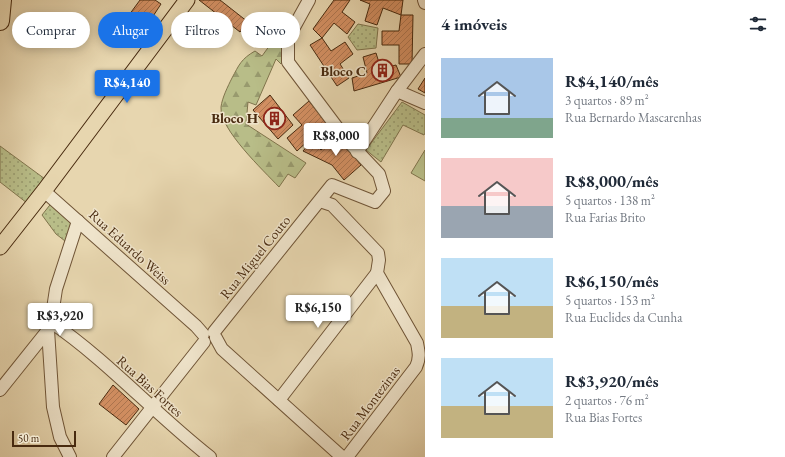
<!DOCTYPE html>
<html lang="pt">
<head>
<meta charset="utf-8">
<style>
  body { margin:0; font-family:"EB Garamond",serif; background:#f6f6f7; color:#1f2937; height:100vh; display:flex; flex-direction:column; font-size:15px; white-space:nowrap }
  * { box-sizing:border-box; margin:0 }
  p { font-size:13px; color:#747a83 }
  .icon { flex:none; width:22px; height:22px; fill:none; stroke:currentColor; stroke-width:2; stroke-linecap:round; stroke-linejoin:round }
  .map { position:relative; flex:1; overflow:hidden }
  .side { display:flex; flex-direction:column; background:#fff; width:360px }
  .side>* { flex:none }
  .hud { position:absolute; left:12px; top:12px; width:353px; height:36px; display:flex; gap:8px }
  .scale { position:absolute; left:12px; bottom:10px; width:64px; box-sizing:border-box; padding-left:4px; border:2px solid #482a0f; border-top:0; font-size:11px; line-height:14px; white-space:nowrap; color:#482a0f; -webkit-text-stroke:3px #efe4cb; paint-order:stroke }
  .price { position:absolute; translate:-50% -34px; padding:0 9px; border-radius:4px; background:#fff; color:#222; font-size:13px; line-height:26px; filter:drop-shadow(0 1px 2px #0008) }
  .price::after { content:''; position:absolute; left:50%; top:24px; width:12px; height:9px; margin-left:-6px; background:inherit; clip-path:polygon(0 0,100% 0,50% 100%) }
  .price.current { background:#1a73e8; color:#fff }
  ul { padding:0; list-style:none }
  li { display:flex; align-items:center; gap:12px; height:100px; padding:0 16px }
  li span { display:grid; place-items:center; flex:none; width:112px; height:80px; border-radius:0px; color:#555 }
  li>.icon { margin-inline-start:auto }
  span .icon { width:48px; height:48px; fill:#fffc; stroke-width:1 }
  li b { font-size:17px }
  h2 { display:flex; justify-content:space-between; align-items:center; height:48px; padding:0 16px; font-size:17px }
  .chip { padding:0 14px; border-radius:18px; background:#fff; box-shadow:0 2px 10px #0003; font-size:14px; line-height:36px }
  .chip.current { background:#1a73e8; color:#fff }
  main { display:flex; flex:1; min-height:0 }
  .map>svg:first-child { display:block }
  .forest { fill:url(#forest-firs); stroke:#80744c }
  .park { fill:url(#park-dots); stroke:#80744c }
  .pitch { fill:#b8bd88; stroke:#80744c }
  .building { fill:url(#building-hatch); stroke:#482a0f }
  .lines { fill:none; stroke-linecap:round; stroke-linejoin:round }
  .minor-casing { stroke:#705537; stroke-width:14 }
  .major-casing { stroke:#482a0f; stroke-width:17 }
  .highway-casing { stroke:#482a0f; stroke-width:20 }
  .minor { stroke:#efe4cb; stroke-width:12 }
  .major { stroke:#e7d6af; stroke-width:15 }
  .highway { stroke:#e7d6af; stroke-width:18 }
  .labels { text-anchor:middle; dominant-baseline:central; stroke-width:3; stroke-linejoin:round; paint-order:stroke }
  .poi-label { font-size:14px; font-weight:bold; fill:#482a0f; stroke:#efe4cb; text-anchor:end }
  .street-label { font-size:14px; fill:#482a0f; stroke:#efe4cb }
</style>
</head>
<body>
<main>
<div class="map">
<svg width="425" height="457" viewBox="0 0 425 457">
  <defs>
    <pattern id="forest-firs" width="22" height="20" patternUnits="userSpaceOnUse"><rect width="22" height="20" fill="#b8bd88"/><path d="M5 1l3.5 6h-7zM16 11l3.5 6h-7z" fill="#989a6e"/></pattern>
    <pattern id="park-dots" width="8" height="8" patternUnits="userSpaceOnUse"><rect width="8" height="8" fill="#b8bd88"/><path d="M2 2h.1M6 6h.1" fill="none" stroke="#989a6e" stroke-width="1.8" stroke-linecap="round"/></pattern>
    <pattern id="building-hatch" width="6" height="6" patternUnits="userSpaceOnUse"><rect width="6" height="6" fill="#d49063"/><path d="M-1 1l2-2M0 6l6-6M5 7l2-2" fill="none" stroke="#ae7650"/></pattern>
  </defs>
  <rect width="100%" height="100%" fill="#e7d6af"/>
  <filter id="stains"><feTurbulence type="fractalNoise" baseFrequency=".005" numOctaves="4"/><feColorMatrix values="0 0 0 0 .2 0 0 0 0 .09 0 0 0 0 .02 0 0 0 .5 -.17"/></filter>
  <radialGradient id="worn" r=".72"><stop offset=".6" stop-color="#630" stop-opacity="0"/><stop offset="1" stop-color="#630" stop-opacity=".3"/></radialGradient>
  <path class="forest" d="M278,34L284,58L281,64L276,59L256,105L248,102L246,124L306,163L295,178L288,174L279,187C264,171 219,129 221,107C222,98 228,86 232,78C239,65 241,59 255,51L262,56Z"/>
  <g class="park">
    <path d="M358,24L378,28L376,48L357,50L348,37Z"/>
    <path d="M402,102L425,115V133L424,135L403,125L381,162L366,150Z"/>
    <path d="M0,146L45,179L27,203L0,182Z"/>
    <path d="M53,201L75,226L65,241L56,234L42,215Z"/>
  </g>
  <path class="pitch" d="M425,150V181L411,173Z"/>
  <g class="building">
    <path d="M140,0H155L161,4L146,27L129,15Z"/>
    <path d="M199,0H220L248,22L240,32Z"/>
    <path d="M334,0H350L342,12L355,22L347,34L334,23L322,38L313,29Z"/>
    <path d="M360,0H403L401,15L383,8L377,25L365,21L370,4Z"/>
    <path d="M401,15H413L412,64H399V45H382V31H399Z"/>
    <path d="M322,38L331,51L345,42L353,54L340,64L349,78L337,86L310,45Z"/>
    <path d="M376,53L381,69L396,65L401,77L354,91L352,78L367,73L363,57Z"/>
    <path d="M425,78V93L418,89Z"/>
    <path d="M270,95L293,125L278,139L253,110Z"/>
    <path d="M309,101L333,131L318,144L311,138L297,151L287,138L302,125L293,115Z"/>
    <path d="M337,136L361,165L344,180L332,165L303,151L312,141L321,150Z"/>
    <path d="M113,385L139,409L126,425L99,404Z"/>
  </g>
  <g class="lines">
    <defs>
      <g id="minor">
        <path d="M424,0L425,3"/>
        <path d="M397,91L425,103"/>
        <path d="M357,152L397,91L425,54"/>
        <path d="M44,191L196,326L203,334"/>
        <path d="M320,201L332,205L378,253L379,260L377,273L417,343C419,353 420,358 416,367L347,457"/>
        <path d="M51,322C108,361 155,414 210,457"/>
        <path d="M214,332L332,185L375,202L384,191L379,174L345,138L288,62V38L309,0"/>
        <path d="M216,338L222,349L342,457"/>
        <path d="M0,390L48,330"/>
        <path d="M279,400L377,273"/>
        <path d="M70,457L60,437L53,407L48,330L51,322L56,289L78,221"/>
        <path d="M113,457L204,342"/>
      </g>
      <path id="major" d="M0,247L44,191L187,0"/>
      <path id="highway" d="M0,21L2,0"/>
    </defs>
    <use href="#minor" class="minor-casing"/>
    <use href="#major" class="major-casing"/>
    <use href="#highway" class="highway-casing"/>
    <use href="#minor" class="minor"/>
    <use href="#major" class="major"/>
    <use href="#highway" class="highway"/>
  </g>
  <defs>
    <symbol id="building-ring" viewBox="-11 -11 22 22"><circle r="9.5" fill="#efe4cb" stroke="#8f2418" stroke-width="1.5"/><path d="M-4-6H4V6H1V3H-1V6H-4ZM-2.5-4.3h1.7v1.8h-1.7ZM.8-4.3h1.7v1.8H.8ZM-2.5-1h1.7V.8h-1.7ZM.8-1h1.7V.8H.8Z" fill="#8f2418"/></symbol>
  </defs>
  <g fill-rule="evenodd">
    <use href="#building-ring" x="370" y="58" width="25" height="25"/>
    <use href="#building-ring" x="262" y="106" width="25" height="25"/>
  </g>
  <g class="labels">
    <g class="poi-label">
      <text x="366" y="71">Bloco C</text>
      <text x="258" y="118">Bloco H</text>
    </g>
    <g class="street-label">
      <text transform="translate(130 247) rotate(42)">Rua Eduardo Weiss</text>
      <text transform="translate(255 257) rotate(-51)">Rua Miguel Couto</text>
      <text transform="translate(150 386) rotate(42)">Rua Bias Fortes</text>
      <text transform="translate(370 403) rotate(-53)">Rua Montezinas</text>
    </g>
  </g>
  <rect width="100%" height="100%" filter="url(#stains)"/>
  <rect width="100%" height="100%" fill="url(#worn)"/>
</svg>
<div class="scale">50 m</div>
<b class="price current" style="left:127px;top:104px">R$4,140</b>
<b class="price" style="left:336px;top:157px">R$8,000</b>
<b class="price" style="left:318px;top:329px">R$6,150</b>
<b class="price" style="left:60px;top:337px">R$3,920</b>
<div class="hud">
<a class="chip">Comprar</a>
<a class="chip current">Alugar</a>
<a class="chip">Filtros</a>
<a class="chip">Novo</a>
</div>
</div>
<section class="side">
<h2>4 imóveis<svg class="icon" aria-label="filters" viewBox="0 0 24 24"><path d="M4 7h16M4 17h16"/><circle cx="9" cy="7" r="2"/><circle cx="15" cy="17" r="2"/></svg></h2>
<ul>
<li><span style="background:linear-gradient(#a9c7e8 75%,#7fa58c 0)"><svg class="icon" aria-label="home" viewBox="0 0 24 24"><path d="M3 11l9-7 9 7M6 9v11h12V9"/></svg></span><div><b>R$4,140/mês</b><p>3 quartos · 89 m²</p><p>Rua Bernardo Mascarenhas</p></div></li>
<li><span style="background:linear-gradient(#f6c9c9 60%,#9aa5b1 0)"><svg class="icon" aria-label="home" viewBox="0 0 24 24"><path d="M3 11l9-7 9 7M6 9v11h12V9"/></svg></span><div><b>R$8,000/mês</b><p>5 quartos · 138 m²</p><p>Rua Farias Brito</p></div></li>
<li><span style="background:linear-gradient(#bfe0f5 60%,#c2b280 0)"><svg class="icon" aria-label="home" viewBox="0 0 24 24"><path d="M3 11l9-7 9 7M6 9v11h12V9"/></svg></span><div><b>R$6,150/mês</b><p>5 quartos · 153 m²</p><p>Rua Euclides da Cunha</p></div></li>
<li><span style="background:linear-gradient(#bfe0f5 60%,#c2b280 0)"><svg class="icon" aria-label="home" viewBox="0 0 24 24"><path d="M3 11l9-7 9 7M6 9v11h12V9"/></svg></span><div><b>R$3,920/mês</b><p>2 quartos · 76 m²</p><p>Rua Bias Fortes</p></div></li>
</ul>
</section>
</main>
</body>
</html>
